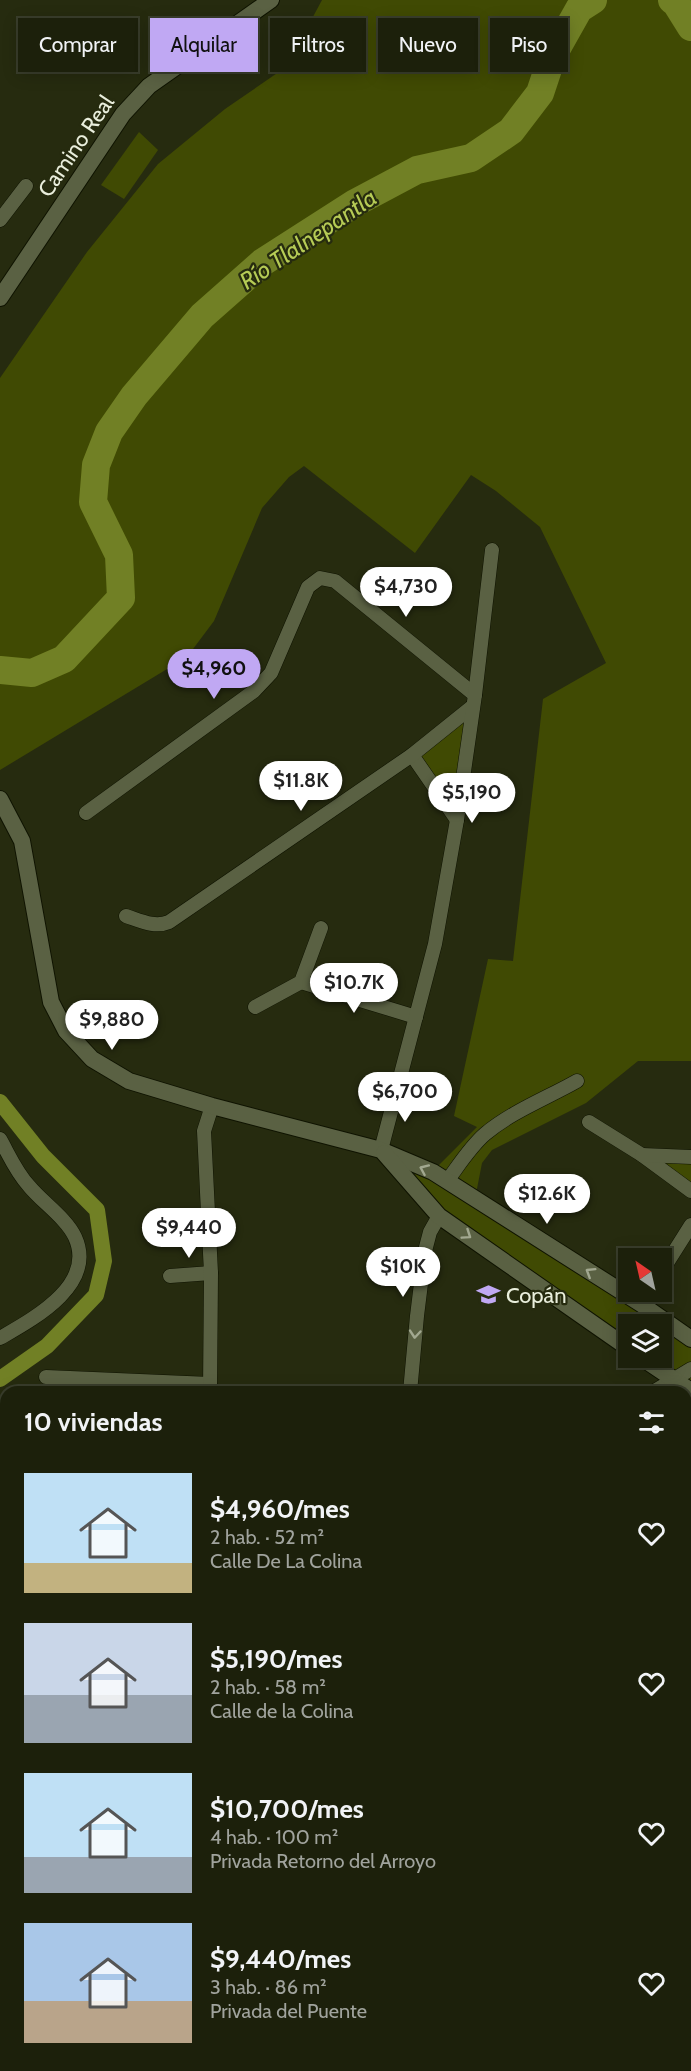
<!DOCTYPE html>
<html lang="es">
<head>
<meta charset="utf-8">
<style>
  body { margin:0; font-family:Cabin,sans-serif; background:#252814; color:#f1f3f6; height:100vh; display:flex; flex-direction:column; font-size:22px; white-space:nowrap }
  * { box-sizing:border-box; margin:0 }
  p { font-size:20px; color:#a0a39d }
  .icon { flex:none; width:33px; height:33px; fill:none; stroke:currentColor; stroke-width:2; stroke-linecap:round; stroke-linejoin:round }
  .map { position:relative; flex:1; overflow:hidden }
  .drawer { position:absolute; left:0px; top:1386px; width:692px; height:686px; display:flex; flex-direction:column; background:#1c200b; border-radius:18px 18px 0 0; box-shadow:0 3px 15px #0003,0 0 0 2px #3a3e2c }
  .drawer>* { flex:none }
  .top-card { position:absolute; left:18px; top:18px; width:656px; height:54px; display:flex; gap:12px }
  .needle { width:39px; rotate:326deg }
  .tools { position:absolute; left:618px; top:1248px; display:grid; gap:12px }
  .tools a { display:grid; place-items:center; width:54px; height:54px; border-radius:0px; background:#1c200b; box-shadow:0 3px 15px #0003,0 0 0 2px #3a3e2c; font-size:30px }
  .price { position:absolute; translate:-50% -51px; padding:0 14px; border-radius:21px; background:#fff; color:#222; font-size:20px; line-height:39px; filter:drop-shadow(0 2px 3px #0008) }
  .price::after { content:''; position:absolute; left:50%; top:36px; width:18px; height:14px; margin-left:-9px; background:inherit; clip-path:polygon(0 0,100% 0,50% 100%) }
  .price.on { background:#c0a8f3; color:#111 }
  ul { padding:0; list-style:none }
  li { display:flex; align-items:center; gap:18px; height:150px; padding:0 24px }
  li span { display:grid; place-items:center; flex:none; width:168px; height:120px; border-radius:0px; color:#555 }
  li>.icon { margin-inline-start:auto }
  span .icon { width:72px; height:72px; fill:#fffc; stroke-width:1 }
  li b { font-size:26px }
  h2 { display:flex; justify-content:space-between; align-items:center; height:72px; padding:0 24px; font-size:26px }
  .tag { padding:0 21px; border-radius:0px; background:#1c200b; box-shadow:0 3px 15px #0003,0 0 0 2px #3a3e2c; font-size:21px; line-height:54px }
  .tag.on { background:#c0a8f3; color:#111 }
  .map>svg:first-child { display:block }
  .green { fill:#404a03 }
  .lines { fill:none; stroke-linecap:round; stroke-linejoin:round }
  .canal { stroke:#718025; stroke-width:16 }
  .river { stroke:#718025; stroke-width:28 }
  .minor-casing { stroke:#0f1300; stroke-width:15 }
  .tertiary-casing { stroke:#0f1300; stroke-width:18 }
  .secondary-casing { stroke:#0f1300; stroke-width:18 }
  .minor { stroke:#5a6143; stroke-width:14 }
  .tertiary { stroke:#5a6143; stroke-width:16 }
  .secondary { stroke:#5a6143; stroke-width:16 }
  .oneway { stroke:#a2a890 }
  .labels { text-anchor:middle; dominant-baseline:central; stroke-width:4.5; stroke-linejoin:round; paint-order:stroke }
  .street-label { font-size:22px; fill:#e9eedc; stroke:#262b0f }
  .poi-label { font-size:22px; fill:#e9eedc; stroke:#262b0f; text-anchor:start }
  .water-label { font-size:24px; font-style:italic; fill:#b6cb55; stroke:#262b0f }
</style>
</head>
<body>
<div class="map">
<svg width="691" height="2071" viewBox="0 0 691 2071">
  <rect width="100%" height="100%" fill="#262b0f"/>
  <g class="green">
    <path d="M322,0H691V1061H638L586,1103L492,1150L482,1163L475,1199L691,1339V1391L642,1358H662V1324H628V1348L439,1216L381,1150L432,1172L477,1127L454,1116L488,959L513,961L543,699L606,663L540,527L496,491L471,475L415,553L304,466L289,477L262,508L214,621L187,657L0,770V378L87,252L158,164L225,109L286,67Z"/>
    <path d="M139,132L158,150L124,199L101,185Z"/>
    <path d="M473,706L457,820L412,755Z"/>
    <path d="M642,1155L691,1157V1191Z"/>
  </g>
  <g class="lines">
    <path class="canal" d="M0,1102L43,1156L97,1210L104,1261L96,1295L47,1346L0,1379"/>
    <g class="river">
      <path d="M672,0L676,3L691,27"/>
      <path d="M0,670L32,673L64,659L121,598L119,555L93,502L96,465L109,432L134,396L202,316L263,262L355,203L417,170L471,158L511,131L540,93L552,57L579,9L593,0"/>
    </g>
    <defs>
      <g id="minor">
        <path d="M0,220L26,186"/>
        <path d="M412,755L457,820"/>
        <path d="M86,813L254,691L271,673L308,587L320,578L335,581L475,695"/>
        <path d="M126,916C141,921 155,928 169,922L412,755L473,706"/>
        <path d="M301,982L416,1017"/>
        <path d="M255,1007L301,982L321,928"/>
        <path d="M589,1122L642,1155L691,1191"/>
        <path d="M0,1139C9,1155 16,1172 29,1186C42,1202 66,1218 75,1237C97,1285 33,1319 0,1338"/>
        <path d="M381,1150L435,944L457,820L475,695L492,550"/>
        <path d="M642,1155L691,1157"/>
        <path d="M447,1181C459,1165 470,1147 485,1134C511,1112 547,1098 577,1081"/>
        <path d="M662,1271L691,1225"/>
        <path d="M170,1276L211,1273"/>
        <path d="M641,1304L648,1292"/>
        <path d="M46,1377L210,1384"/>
        <path d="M210,1392L211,1273L204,1131L212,1106"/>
        <path d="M410,1392L417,1316L425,1251L430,1232L439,1216"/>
        <path d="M653,1392L691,1369"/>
        <path d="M0,1507L6,1492"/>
        <path d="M0,1631L6,1632"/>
        <path d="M0,1680L6,1681"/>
        <path d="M686,1768L691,1777"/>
        <path d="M0,1789L6,1775"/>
        <path d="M686,1814L691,1811"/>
        <path d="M686,1897L691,1904"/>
        <path d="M0,1952L6,1955"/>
        <path d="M686,1953L691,1950"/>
        <path d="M0,2057L6,2060"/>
        <path d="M16,2066L28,2071"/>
        <path d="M614,2066L623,2071"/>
        <path d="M112,2071L114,2066"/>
        <path d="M357,2071L371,2066"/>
        <path d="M593,2071L606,2066"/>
      </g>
      <path id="tertiary" d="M0,298L123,114L149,86L271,0"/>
      <g id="secondary">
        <path d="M0,799L22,841L51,1002L66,1031L92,1059L129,1081L212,1106L381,1150L433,1172L641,1304L691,1339"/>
        <path d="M384,1153L439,1216L628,1348"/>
        <path d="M642,1358L691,1391"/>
      </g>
    </defs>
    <use href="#minor" class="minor-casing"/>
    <use href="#tertiary" class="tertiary-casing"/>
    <use href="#secondary" class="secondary-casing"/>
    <use href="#minor" class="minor"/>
    <use href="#tertiary" class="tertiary"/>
    <use href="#secondary" class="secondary"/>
  </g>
  <defs><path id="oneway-chevron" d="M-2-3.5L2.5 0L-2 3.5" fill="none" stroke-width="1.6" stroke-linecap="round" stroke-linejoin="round" transform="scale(1.5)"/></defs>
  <g class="oneway">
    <use href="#oneway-chevron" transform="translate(424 1169) rotate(-156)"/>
    <use href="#oneway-chevron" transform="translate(467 1235) rotate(34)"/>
    <use href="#oneway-chevron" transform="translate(590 1272) rotate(-148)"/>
    <use href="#oneway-chevron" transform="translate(415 1334) rotate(95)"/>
  </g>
  <defs>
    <symbol id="school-bare" viewBox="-9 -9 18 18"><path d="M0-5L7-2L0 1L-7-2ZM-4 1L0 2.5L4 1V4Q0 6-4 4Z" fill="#c0a8f3" stroke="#262b0f" stroke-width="2.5" paint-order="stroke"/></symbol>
  </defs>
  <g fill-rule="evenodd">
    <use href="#school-bare" x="472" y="1278" width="33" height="33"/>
  </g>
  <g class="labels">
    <g class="street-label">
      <text transform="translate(76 146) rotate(-56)">Camino Real</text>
    </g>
    <g class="poi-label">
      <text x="506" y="1295">Copán</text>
    </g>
    <g class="water-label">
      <text transform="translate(308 239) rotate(-34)">Río Tlalnepantla</text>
    </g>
  </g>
</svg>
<div class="tools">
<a><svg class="needle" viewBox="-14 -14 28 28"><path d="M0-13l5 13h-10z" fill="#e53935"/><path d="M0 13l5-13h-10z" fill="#a0a39d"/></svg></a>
<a><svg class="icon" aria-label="layers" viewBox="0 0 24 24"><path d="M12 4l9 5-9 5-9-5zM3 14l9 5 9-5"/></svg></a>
</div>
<b class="price" style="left:406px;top:618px">$4,730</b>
<b class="price on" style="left:214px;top:700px">$4,960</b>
<b class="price" style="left:301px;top:812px">$11.8K</b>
<b class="price" style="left:472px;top:824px">$5,190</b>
<b class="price" style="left:354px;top:1014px">$10.7K</b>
<b class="price" style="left:112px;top:1051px">$9,880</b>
<b class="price" style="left:405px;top:1123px">$6,700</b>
<b class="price" style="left:547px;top:1225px">$12.6K</b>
<b class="price" style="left:189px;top:1259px">$9,440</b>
<b class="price" style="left:403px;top:1298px">$10K</b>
<div class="top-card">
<a class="tag">Comprar</a>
<a class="tag on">Alquilar</a>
<a class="tag">Filtros</a>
<a class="tag">Nuevo</a>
<a class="tag">Piso</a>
</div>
<section class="drawer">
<h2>10 viviendas<svg class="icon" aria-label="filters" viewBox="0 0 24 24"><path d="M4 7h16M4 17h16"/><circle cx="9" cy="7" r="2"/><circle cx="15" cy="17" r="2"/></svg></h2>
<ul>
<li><span style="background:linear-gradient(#bfe0f5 75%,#c2b280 0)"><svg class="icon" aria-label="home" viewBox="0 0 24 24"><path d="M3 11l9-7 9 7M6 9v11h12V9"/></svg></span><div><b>$4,960/mes</b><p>2 hab. · 52 m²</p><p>Calle De La Colina</p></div><svg class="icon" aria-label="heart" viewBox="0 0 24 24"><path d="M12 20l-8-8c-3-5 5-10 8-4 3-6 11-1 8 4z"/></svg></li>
<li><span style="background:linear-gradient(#c9d6e8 60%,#9aa5b1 0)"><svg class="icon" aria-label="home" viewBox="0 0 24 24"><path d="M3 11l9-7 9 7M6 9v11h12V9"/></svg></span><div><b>$5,190/mes</b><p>2 hab. · 58 m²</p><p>Calle de la Colina</p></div><svg class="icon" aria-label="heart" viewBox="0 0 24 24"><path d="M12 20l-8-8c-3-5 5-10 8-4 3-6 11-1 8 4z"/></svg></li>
<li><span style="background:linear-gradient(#bfe0f5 70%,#9aa5b1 0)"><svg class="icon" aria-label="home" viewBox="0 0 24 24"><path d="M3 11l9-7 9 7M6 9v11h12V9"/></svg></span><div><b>$10,700/mes</b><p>4 hab. · 100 m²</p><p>Privada Retorno del Arroyo</p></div><svg class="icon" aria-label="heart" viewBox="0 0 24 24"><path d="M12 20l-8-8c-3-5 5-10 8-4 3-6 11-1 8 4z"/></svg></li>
<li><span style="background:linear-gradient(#a9c7e8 65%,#b9a48a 0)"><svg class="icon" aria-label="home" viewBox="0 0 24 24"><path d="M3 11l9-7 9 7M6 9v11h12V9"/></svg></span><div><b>$9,440/mes</b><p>3 hab. · 86 m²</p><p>Privada del Puente</p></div><svg class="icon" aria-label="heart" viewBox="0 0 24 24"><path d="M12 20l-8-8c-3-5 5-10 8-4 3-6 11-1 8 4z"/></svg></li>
</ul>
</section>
</div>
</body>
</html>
